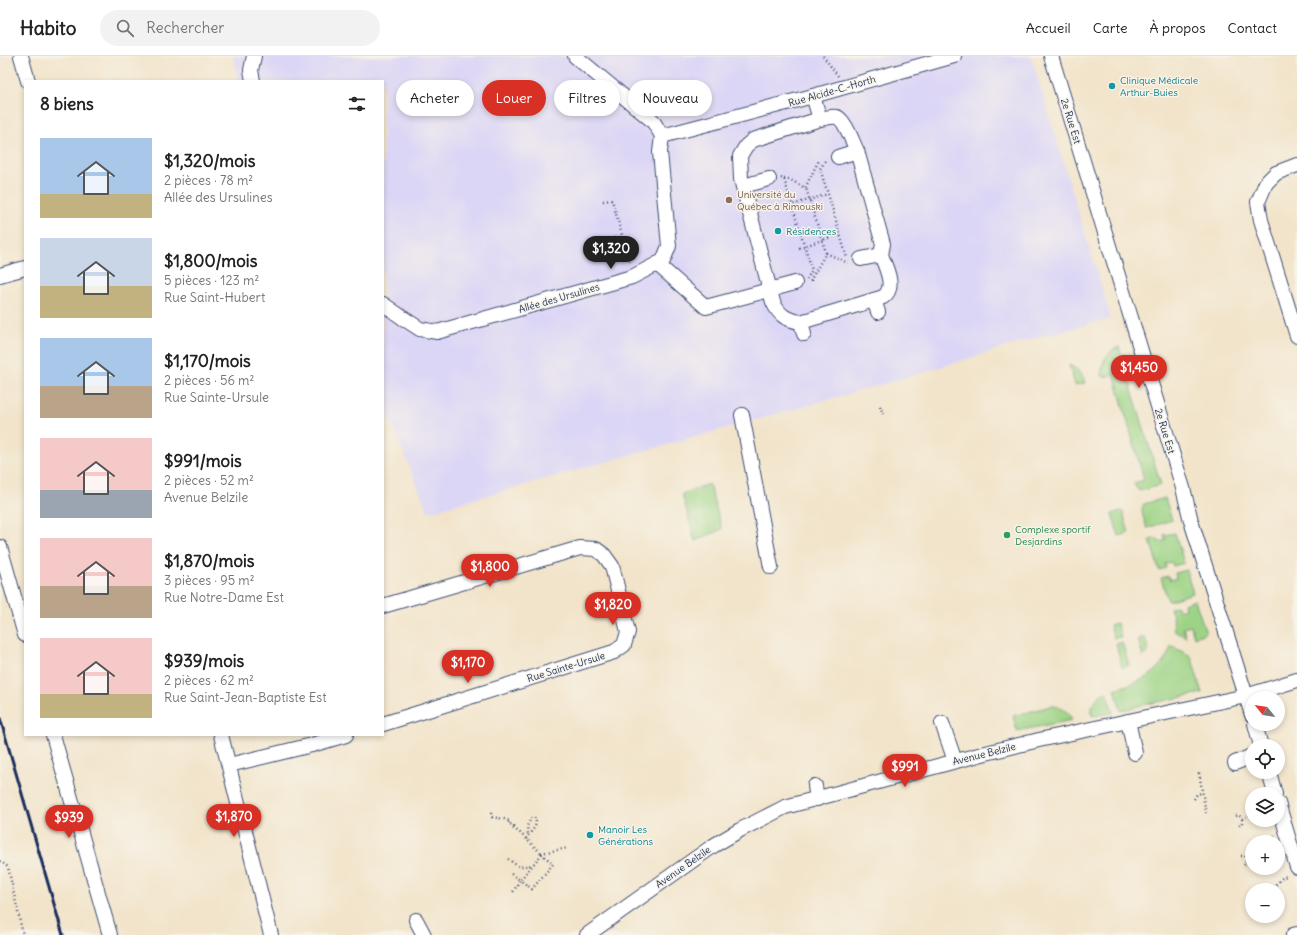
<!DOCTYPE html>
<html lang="fr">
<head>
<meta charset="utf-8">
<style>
  body { margin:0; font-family:Delius,sans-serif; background:#f2f2f2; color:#222; height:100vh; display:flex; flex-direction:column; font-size:15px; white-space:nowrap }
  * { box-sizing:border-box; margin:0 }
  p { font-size:13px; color:#767676 }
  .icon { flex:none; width:22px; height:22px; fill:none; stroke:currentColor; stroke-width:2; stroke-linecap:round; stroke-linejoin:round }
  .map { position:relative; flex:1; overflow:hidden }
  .side { position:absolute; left:24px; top:24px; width:360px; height:656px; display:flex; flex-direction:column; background:#fff; border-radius:0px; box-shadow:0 2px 6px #0003 }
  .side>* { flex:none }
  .top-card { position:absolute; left:396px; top:24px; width:380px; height:36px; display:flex; gap:8px }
  .needle { width:26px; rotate:300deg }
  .fabs { position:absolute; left:1245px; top:635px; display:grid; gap:8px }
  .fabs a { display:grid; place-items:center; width:40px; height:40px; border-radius:50%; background:#fff; box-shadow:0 2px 6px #0003; font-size:20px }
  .price { position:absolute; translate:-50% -34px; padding:0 9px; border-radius:14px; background:#d93025; color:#fff; font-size:13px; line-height:26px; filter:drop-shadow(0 1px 2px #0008) }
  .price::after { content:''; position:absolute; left:50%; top:24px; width:12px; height:9px; margin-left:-6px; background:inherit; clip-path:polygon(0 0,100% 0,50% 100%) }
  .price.current { background:#222; color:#fff }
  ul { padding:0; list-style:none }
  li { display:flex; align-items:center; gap:12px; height:100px; padding:0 16px }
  li span { display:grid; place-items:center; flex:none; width:112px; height:80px; border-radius:0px; color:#555 }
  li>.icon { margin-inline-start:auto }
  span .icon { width:48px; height:48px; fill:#fffc; stroke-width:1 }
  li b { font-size:17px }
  h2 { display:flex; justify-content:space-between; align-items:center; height:48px; padding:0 16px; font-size:17px }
  .pill { padding:0 14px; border-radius:18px; background:#fff; box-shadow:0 2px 6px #0003; font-size:14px; line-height:36px }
  .pill.current { background:#d93025; color:#fff }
  header { display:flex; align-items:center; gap:24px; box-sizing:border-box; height:56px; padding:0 20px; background:#fff; border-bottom:1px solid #e0e0e0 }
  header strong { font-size:19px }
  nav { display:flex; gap:22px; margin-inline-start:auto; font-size:14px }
  .search { width:280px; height:36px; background:#f2f2f2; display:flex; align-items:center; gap:10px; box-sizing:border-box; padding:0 14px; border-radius:22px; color:#767676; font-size:15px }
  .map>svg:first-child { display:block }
  .built { fill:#dcd6f6 }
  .green { fill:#9cd384; stroke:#5c8171 }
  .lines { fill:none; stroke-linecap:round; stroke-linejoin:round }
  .minor-casing { stroke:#3b4a6e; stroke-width:16 }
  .path { stroke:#3b4a6e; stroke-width:2.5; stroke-dasharray:1 3; stroke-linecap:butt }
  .minor { stroke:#fff; stroke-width:14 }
  .rail { stroke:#1b2f5e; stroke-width:3 }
  .culture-dot { fill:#0f9aa8; stroke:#f7f3e8; stroke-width:1.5 }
  .education-dot { fill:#8d6e63; stroke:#f7f3e8; stroke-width:1.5 }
  .leisure-dot { fill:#2e9e5b; stroke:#f7f3e8; stroke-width:1.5 }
  .labels { text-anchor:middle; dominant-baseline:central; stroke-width:3; stroke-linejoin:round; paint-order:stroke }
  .culture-label { font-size:10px; fill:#0d838f; stroke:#f7f3e8; text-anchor:start }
  .street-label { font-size:10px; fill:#1b2f5e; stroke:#f7f3e8 }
  .education-label { font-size:10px; fill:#785e54; stroke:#f7f3e8; text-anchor:start }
  .leisure-label { font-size:10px; fill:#27864d; stroke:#f7f3e8; text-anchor:start }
</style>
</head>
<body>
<header>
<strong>Habito</strong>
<div class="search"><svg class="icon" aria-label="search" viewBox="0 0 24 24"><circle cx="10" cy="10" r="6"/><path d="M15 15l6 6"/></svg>Rechercher</div>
<nav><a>Accueil</a><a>Carte</a><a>À propos</a><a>Contact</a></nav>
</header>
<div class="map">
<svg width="1297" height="879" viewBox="0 0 1297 879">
  <rect width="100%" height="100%" fill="#f7f3e8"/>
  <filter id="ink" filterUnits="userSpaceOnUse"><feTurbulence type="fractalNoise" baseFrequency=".025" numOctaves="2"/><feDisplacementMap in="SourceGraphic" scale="8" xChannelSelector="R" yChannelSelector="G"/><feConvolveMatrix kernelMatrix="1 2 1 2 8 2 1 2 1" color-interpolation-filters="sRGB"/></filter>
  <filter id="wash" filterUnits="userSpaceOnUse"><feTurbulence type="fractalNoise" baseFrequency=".012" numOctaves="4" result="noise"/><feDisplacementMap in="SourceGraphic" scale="16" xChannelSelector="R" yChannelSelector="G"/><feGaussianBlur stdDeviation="0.9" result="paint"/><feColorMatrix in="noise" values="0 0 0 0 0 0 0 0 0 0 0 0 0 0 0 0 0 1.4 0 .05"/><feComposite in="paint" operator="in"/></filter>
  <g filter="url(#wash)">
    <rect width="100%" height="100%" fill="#f2e4ca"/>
    <path class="built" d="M233,0H1031L1111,263L1042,280L898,324L428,456L383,347V25H239Z"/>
    <g class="green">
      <path d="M1119,291L1161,429L1140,435L1136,432L1134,427L1144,424L1114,318L1104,321L1102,319C1101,306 1107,296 1119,291Z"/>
      <path d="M1069,309C1077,313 1084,318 1085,327L1075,329Z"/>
      <path d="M709,428L722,473L695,485L682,438Z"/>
      <path d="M1165,442L1172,464L1147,472C1145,465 1139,455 1144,448Z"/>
      <path d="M1121,455L1123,456L1129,477L1119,480L1112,458Z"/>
      <path d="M1175,477L1184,507L1173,510L1172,506L1165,508L1166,512L1159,514L1150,484L1157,482L1159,486L1166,484L1164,479Z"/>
      <path d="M1186,514L1193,537L1168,545L1161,522L1168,520L1170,524L1176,522L1175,517Z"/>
      <path d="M1195,544L1206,577L1194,581L1191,570L1183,572L1186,581L1174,575L1173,560L1170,552L1177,550L1179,555L1185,553L1184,548Z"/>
      <path d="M1117,567L1121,581L1114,582L1110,569Z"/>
      <path d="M1145,581L1149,594L1143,601L1138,583Z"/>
      <path d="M1122,586L1129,609L1122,612L1116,588Z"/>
      <path d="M1171,590L1191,600L1202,637L1138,650L1121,655L1115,633C1142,625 1162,618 1171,590Z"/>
      <path d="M1106,636L1113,657L1092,660C1090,649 1096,640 1106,636Z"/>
      <path d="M1051,650C1061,650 1068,655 1072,664L1017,675L1013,660Z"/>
    </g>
  </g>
  <g filter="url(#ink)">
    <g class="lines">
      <defs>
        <g id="minor">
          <path d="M21,0L28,25"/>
          <path d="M575,0L653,65L662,80"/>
          <path d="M1051,0L1183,432L1191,465L1252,659"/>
          <path d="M253,25L251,14L254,0"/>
          <path d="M813,40L820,63C826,62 832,60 837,61C845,64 853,87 857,95"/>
          <path d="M820,63L753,84L746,90L740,100L741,123L773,246C779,259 786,264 801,266L874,244"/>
          <path d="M662,80L813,40L954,0"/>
          <path d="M838,101L857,95L883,188L881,199"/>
          <path d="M1297,109L1276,117L1266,127L1258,146L1261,164L1297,280"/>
          <path d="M743,130L769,123"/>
          <path d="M861,203L881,199C885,210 897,232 883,241C881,242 877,243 874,244L878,256"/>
          <path d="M657,208L706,251L795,227"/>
          <path d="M0,219L25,212"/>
          <path d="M383,248L403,262L420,273L437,276L632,221L663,205L669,190L660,96L662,80"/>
          <path d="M801,266L804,278"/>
          <path d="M742,359L771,511"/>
          <path d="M0,491L25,579"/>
          <path d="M383,550L580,492L596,493L604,499L612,510L628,576L624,589L614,596L383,668"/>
          <path d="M1128,665L1135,697"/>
          <path d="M942,667L955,705"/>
          <path d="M1255,668L1261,690"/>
          <path d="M53,679L110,879"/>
          <path d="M221,679L271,879"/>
          <path d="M1235,707L1252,700"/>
          <path d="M229,709L312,689L346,679"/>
          <path d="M1269,716L1275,738"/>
          <path d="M815,730L817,743"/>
          <path d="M1278,747L1297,811"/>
          <path d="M416,864L424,879"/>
          <path d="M587,879L713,790L740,774L785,751L986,697L1039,684L1246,640L1297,624"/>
          <path d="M1293,879L1297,878"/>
        </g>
      </defs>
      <use href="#minor" class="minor-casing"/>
      <g class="path">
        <path d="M823,0L838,20"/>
        <path d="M825,105L820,113L828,138"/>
        <path d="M781,122L784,123L812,214L807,223"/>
        <path d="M784,123H789L805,132L819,104"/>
        <path d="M603,145L612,144L630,207"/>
        <path d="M786,151L828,138L847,202"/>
        <path d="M614,182L622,181"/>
        <path d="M799,192L822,184L806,132H805"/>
        <path d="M826,197L822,184L840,179"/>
        <path d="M811,225V223L826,197L848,207"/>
        <path d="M880,350L883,358"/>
        <path d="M1199,717L1206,757"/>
        <path d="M1194,743L1197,738L1202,737"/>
        <path d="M491,757L492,761L504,763L510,765L508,767L514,770L512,772L519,776L542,798"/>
        <path d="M1236,760L1239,759L1242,763L1247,761L1252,756"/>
        <path d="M1239,769L1242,768V763"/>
        <path d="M526,783C530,775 540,770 534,761H532L527,770L528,778"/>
        <path d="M1268,786L1271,782L1275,781"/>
        <path d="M541,797L568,792"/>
        <path d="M1241,800H1245L1246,803L1252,801"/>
        <path d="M508,803L519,811L532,809"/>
        <path d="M0,805L8,811L23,879"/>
        <path d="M1244,809L1246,807V803"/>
        <path d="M511,818L520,824L542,798L553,808L532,833L520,824L512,838"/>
        <path d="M1270,834L1283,821L1288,820"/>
      </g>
      <use href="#minor" class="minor"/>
      <path class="rail" d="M0,662L63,879"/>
    </g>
  </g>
  <g class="culture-dot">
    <circle cx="1112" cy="30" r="4"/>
    <circle cx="778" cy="175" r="4"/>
    <circle cx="590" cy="779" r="4"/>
  </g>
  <circle class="education-dot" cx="729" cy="144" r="4"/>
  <circle class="leisure-dot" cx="1007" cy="479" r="4"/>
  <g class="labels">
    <g class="culture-label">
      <text x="1120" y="24">Clinique Médicale<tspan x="1120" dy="12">Arthur-Buies</tspan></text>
      <text x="786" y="175">Résidences</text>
      <text x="598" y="773">Manoir Les<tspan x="598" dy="12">Générations</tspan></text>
    </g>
    <g class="street-label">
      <text transform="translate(832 35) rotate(-16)">Rue Alcide-C.-Horth</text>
      <text transform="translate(1071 65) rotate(73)">2e Rue Est</text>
      <text transform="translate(559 242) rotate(-16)">Allée des Ursulines</text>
      <text transform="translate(1165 375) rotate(73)">2e Rue Est</text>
      <text transform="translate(566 611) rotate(-17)">Rue Sainte-Ursule</text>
      <text transform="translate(984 698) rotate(-14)">Avenue Belzile</text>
      <text transform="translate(683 811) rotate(-35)">Avenue Belzile</text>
    </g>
    <g class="education-label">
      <text x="737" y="138">Université du<tspan x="737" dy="12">Québec à Rimouski</tspan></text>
    </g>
    <g class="leisure-label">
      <text x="1015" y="473">Complexe sportif<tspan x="1015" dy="12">Desjardins</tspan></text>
    </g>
  </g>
</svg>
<div class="fabs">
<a><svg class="needle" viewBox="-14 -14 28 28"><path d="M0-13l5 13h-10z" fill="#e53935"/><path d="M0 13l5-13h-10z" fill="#767676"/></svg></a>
<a><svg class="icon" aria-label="locate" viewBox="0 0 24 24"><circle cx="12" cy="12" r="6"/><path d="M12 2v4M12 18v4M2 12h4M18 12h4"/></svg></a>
<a><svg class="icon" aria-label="layers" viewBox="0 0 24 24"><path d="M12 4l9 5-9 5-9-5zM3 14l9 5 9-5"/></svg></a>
<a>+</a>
<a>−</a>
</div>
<b class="price current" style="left:611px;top:214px">$1,320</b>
<b class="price" style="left:1139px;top:333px">$1,450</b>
<b class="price" style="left:490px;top:532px">$1,800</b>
<b class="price" style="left:613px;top:570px">$1,820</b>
<b class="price" style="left:468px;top:628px">$1,170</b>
<b class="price" style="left:905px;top:732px">$991</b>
<b class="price" style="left:234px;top:782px">$1,870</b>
<b class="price" style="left:69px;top:783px">$939</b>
<div class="top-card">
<a class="pill">Acheter</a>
<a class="pill current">Louer</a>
<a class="pill">Filtres</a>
<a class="pill">Nouveau</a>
</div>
<section class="side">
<h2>8 biens<svg class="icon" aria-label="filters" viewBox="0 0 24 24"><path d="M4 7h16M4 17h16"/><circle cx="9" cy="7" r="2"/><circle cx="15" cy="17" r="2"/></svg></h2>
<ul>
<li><span style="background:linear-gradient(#a9c7e8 70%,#c2b280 0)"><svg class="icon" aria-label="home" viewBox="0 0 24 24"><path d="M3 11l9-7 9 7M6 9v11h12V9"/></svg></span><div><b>$1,320/mois</b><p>2 pièces · 78 m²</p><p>Allée des Ursulines</p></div></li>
<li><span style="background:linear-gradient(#c9d6e8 60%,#c2b280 0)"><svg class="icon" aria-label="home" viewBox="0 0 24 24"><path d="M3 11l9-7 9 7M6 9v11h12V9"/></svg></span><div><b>$1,800/mois</b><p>5 pièces · 123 m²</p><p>Rue Saint-Hubert</p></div></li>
<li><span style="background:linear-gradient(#a9c7e8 60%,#b9a48a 0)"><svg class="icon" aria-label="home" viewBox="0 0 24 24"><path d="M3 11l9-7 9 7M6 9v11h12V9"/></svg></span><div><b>$1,170/mois</b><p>2 pièces · 56 m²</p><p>Rue Sainte-Ursule</p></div></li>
<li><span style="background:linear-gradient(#f6c9c9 65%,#9aa5b1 0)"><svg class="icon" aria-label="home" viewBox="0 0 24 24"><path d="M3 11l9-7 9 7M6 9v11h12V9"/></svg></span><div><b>$991/mois</b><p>2 pièces · 52 m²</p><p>Avenue Belzile</p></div></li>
<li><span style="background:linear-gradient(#f6c9c9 60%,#b9a48a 0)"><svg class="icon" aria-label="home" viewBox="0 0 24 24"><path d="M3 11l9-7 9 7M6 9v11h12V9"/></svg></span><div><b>$1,870/mois</b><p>3 pièces · 95 m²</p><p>Rue Notre-Dame Est</p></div></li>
<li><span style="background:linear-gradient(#f6c9c9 70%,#c2b280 0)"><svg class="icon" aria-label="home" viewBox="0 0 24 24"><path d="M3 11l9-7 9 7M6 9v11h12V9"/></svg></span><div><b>$939/mois</b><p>2 pièces · 62 m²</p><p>Rue Saint-Jean-Baptiste Est</p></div></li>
</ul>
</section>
</div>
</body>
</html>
